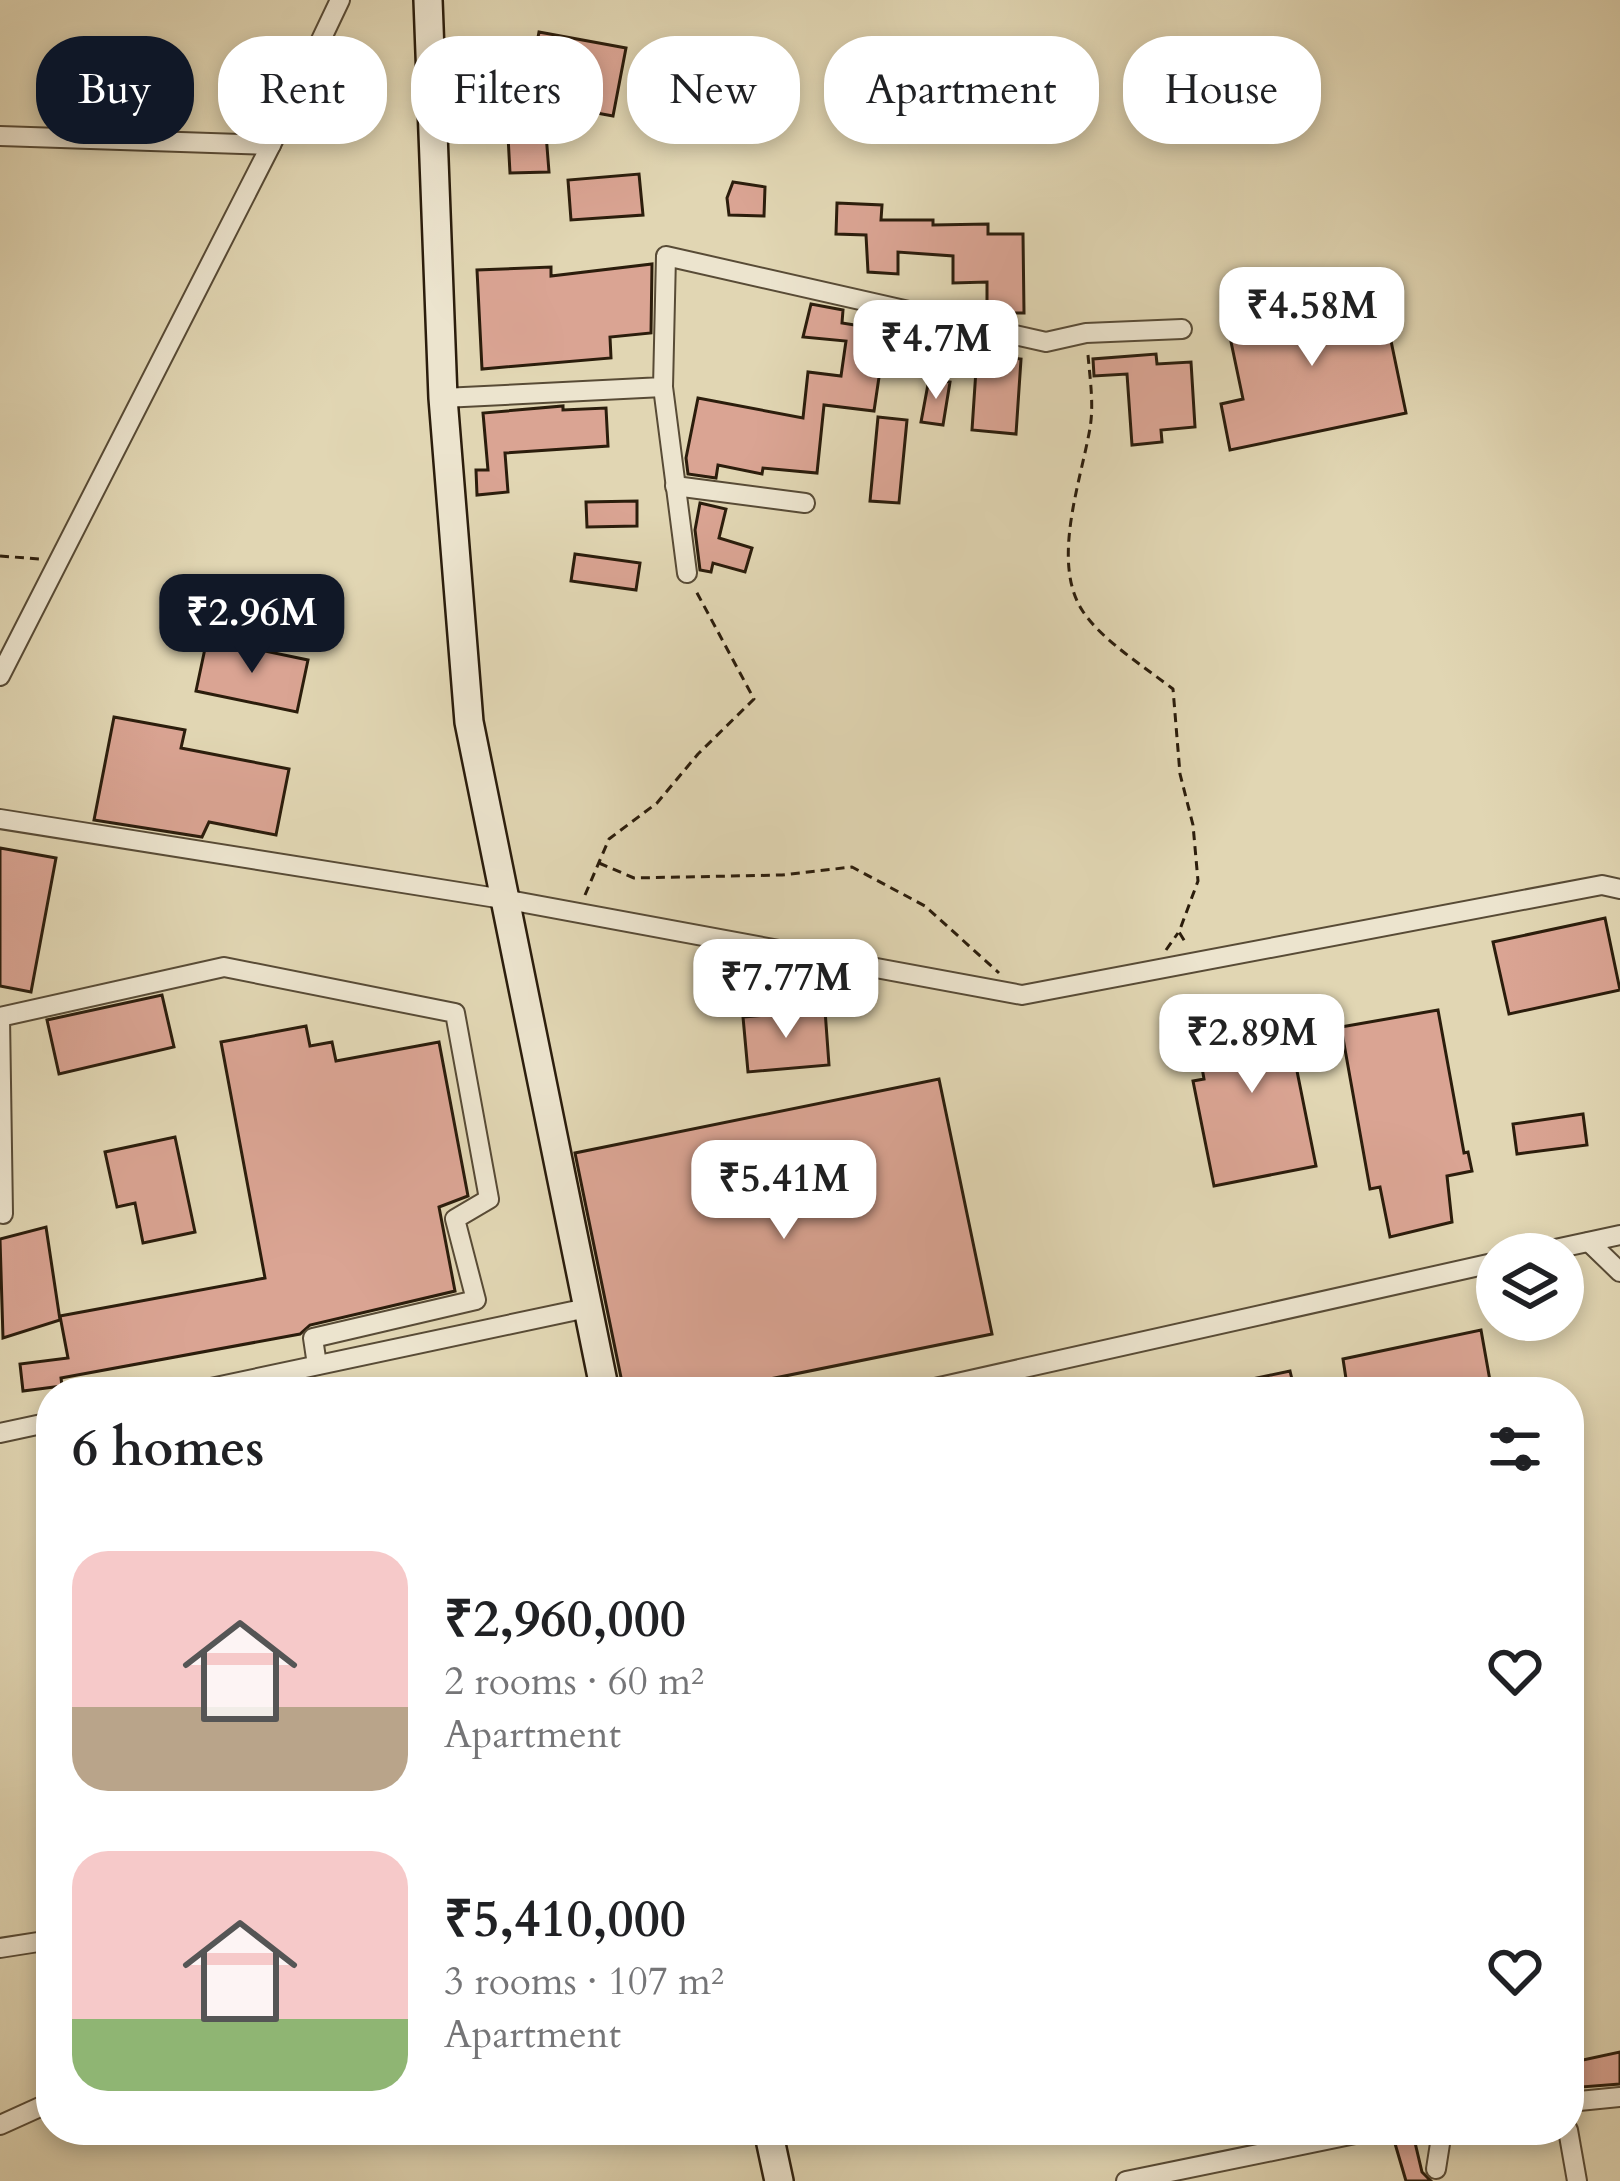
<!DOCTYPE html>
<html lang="en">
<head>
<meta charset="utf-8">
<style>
  body { margin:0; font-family:Cardo,serif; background:#f2f2f2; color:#202124; height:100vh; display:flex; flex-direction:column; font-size:45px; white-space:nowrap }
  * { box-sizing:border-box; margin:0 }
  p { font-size:39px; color:#757577 }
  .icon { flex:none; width:66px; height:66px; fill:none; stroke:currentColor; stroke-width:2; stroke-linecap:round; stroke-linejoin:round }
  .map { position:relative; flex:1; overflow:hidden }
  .details { position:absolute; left:36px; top:1377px; width:1548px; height:768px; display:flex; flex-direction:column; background:#fff; border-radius:48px; box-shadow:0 6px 18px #0003 }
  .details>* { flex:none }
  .hud { position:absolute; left:36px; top:36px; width:1548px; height:108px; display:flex; gap:24px }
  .controls { position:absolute; left:1476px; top:1233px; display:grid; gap:24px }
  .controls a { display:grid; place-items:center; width:108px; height:108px; border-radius:50%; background:#fff; box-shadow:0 6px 18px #0003; font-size:60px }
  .price { position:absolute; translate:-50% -102px; padding:0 27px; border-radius:24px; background:#fff; color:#222; font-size:39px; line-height:78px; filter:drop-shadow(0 3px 6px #0008) }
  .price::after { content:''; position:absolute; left:50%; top:72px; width:36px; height:27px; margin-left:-18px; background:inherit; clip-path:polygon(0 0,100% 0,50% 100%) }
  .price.selected { background:#111827; color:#fff }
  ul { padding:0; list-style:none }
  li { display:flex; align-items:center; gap:36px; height:300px; padding:0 36px }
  li span { display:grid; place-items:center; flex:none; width:336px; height:240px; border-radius:36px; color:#555 }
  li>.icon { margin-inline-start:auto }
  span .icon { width:144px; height:144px; fill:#fffc; stroke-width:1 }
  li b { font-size:51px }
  h2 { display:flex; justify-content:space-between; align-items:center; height:144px; padding:0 36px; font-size:51px }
  .pill { padding:0 42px; border-radius:48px; background:#fff; box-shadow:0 6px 18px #0003; font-size:42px; line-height:108px }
  .pill.selected { background:#111827; color:#fff }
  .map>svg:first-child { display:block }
  .building { fill:#daa493; stroke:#2b1d0c; stroke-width:3 }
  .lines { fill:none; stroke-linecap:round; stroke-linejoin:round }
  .street-casing { stroke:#584b36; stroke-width:22 }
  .secondary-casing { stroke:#2b1d0c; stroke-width:32 }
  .path { stroke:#2b1d0c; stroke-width:3; stroke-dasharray:9 6; stroke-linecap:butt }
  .street { stroke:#ece4ce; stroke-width:18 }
  .secondary { stroke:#ece4ce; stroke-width:27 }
</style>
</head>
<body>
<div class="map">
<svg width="1620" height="2181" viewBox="0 0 1620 2181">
  <rect width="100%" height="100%" fill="#e1d6b3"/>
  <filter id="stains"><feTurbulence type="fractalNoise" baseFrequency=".00167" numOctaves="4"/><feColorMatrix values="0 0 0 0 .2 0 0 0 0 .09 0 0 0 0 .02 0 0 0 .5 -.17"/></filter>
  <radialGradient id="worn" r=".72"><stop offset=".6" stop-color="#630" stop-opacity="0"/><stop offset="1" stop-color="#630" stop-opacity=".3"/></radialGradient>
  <g class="building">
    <path d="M539,32L626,48L613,116L526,100Z"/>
    <path d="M546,134L549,172L510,173L508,136Z"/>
    <path d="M639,174L643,215L571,220L568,180Z"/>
    <path d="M733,182L765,187L764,216L729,215L727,198Z"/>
    <path d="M837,203L882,205L881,220H933V225L988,224V234H1023L1024,313H987V282L953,283V256L898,252V274L868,272L866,235L836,234Z"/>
    <path d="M652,264L651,333L610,337L611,358L482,369L477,270L551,267V276Z"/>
    <path d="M1380,288L1406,413L1230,450L1221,404L1243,399L1226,318Z"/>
    <path d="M811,304L843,310L842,323L886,330L874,411L824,405L817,473L763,468L762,474L718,465L716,478L688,474L686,458L698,398L803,418L808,372L841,376L846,341L803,337Z"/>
    <path d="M1156,354L1157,364L1191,362L1195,427L1161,430L1162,442L1132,445L1127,374L1094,376L1093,359Z"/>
    <path d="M977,355L1021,359L1016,434L972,430Z"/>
    <path d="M929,379L950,382L943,425L921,422Z"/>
    <path d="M563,406V410L606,408L608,446L505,453L508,492L477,495L476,470H488L483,413Z"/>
    <path d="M878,417L907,420L899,503L870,501Z"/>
    <path d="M637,501V526L587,527L586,502Z"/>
    <path d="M700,503L726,509L719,538L752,548L745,572L713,563L711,572L700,570L695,530Z"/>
    <path d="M575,554L640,563L636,590L571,581Z"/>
    <path d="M207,639L308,660L297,712L196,691Z"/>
    <path d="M114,717L185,730L181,748L289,769L276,835L209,822L202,837L94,820Z"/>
    <path d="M0,848L56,858L31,992L0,986Z"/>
    <path d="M1605,918L1620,990L1509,1014L1493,942Z"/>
    <path d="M162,995L174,1047L59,1074L47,1020Z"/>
    <path d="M1291,1004L1299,1050L1293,1051L1316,1166L1214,1186L1193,1081L1204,1079L1194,1022Z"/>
    <path d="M825,1010L829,1065L748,1072L743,1017Z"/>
    <path d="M1438,1010L1464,1153L1468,1152L1472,1171L1447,1176L1452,1222L1390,1237L1380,1187L1370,1189L1341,1027Z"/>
    <path d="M306,1026L310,1046L332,1042L336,1061L439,1042L468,1196L439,1207L455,1291L310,1325L300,1334L61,1378L62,1386L23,1391L20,1364L68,1358L60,1316L265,1278L221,1042Z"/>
    <path d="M939,1079L992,1334L706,1392H624L575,1153Z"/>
    <path d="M1583,1114L1587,1145L1517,1154L1513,1124Z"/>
    <path d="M175,1137L195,1232L143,1243L135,1203L117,1207L105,1152Z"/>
    <path d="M46,1227L60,1320L3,1338L0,1239Z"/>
    <path d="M1481,1330L1492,1392H1348L1343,1359Z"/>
    <path d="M1290,1371L1295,1392H1224V1385Z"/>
    <path d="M1620,2052V2084L1569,2088V2063Z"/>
    <path d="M1391,2130H1412L1422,2172L1431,2181H1406Z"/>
  </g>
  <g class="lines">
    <defs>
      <g id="street">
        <path d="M0,136L271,145"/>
        <path d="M663,387L687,573"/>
        <path d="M443,398L663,387L666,256L1046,342L1086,333L1182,329"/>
        <path d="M675,486L805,503"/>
        <path d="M0,676L271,145L340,0"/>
        <path d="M0,819L503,899L1022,995L1602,885L1620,889"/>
        <path d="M3,1214L0,1017L224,967L455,1013L489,1199L455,1219L476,1300L313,1338L317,1365"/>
        <path d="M1589,1242L1620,1272"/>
        <path d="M1532,1254L1620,1235"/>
        <path d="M192,1392L587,1308"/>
        <path d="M917,1392L1497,1262"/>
        <path d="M0,1433L51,1422"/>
        <path d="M0,1948L51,1940"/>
        <path d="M1569,2102L1620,2097"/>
        <path d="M0,2125L51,2102"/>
        <path d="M1568,2130L1577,2181"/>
        <path d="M1436,2169L1442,2131L1446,2130"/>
        <path d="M1126,2181L1365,2132"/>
      </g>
      <g id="secondary">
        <path d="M428,0L443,398L469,722L605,1392"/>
        <path d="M768,2130L779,2181"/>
      </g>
    </defs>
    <use href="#street" class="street-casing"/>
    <use href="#secondary" class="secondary-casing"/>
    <g class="path">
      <path d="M1088,355C1090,379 1094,404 1090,428C1081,481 1051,561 1082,610C1100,639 1146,668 1173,689L1180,774L1193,825L1198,881L1179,932L1187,945"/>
      <path d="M0,556L40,559"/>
      <path d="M599,863L634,878L782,875L852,867L925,906L999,973"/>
      <path d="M585,895L609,839L657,803L698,754L754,699L696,591"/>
      <path d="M1166,950L1178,933"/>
    </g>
    <use href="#street" class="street"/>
    <use href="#secondary" class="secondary"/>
  </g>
  <rect width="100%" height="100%" filter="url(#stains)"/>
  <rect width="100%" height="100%" fill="url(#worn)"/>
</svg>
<div class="controls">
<a><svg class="icon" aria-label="layers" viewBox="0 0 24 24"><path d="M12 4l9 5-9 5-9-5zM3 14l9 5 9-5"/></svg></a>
</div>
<b class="price" style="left:1312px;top:369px">₹4.58M</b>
<b class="price" style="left:936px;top:402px">₹4.7M</b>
<b class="price selected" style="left:252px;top:676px">₹2.96M</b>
<b class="price" style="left:786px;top:1041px">₹7.77M</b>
<b class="price" style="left:1252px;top:1096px">₹2.89M</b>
<b class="price" style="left:784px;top:1242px">₹5.41M</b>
<div class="hud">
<a class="pill selected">Buy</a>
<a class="pill">Rent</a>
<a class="pill">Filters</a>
<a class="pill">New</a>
<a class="pill">Apartment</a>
<a class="pill">House</a>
</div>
<section class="details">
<h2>6 homes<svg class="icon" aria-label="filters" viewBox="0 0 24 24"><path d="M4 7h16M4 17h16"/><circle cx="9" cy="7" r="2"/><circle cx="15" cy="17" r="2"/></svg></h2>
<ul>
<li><span style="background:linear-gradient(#f6c9c9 65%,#b9a48a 0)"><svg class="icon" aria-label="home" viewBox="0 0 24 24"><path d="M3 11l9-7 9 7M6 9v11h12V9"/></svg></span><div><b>₹2,960,000</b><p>2 rooms · 60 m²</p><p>Apartment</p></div><svg class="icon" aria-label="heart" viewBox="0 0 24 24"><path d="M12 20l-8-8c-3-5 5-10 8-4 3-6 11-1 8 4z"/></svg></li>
<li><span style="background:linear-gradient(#f6c9c9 70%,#8fb573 0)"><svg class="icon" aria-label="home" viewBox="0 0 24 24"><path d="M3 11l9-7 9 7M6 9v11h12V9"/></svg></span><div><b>₹5,410,000</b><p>3 rooms · 107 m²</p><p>Apartment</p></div><svg class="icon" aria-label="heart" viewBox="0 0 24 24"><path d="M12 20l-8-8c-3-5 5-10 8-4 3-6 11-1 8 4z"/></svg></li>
</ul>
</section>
</div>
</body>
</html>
